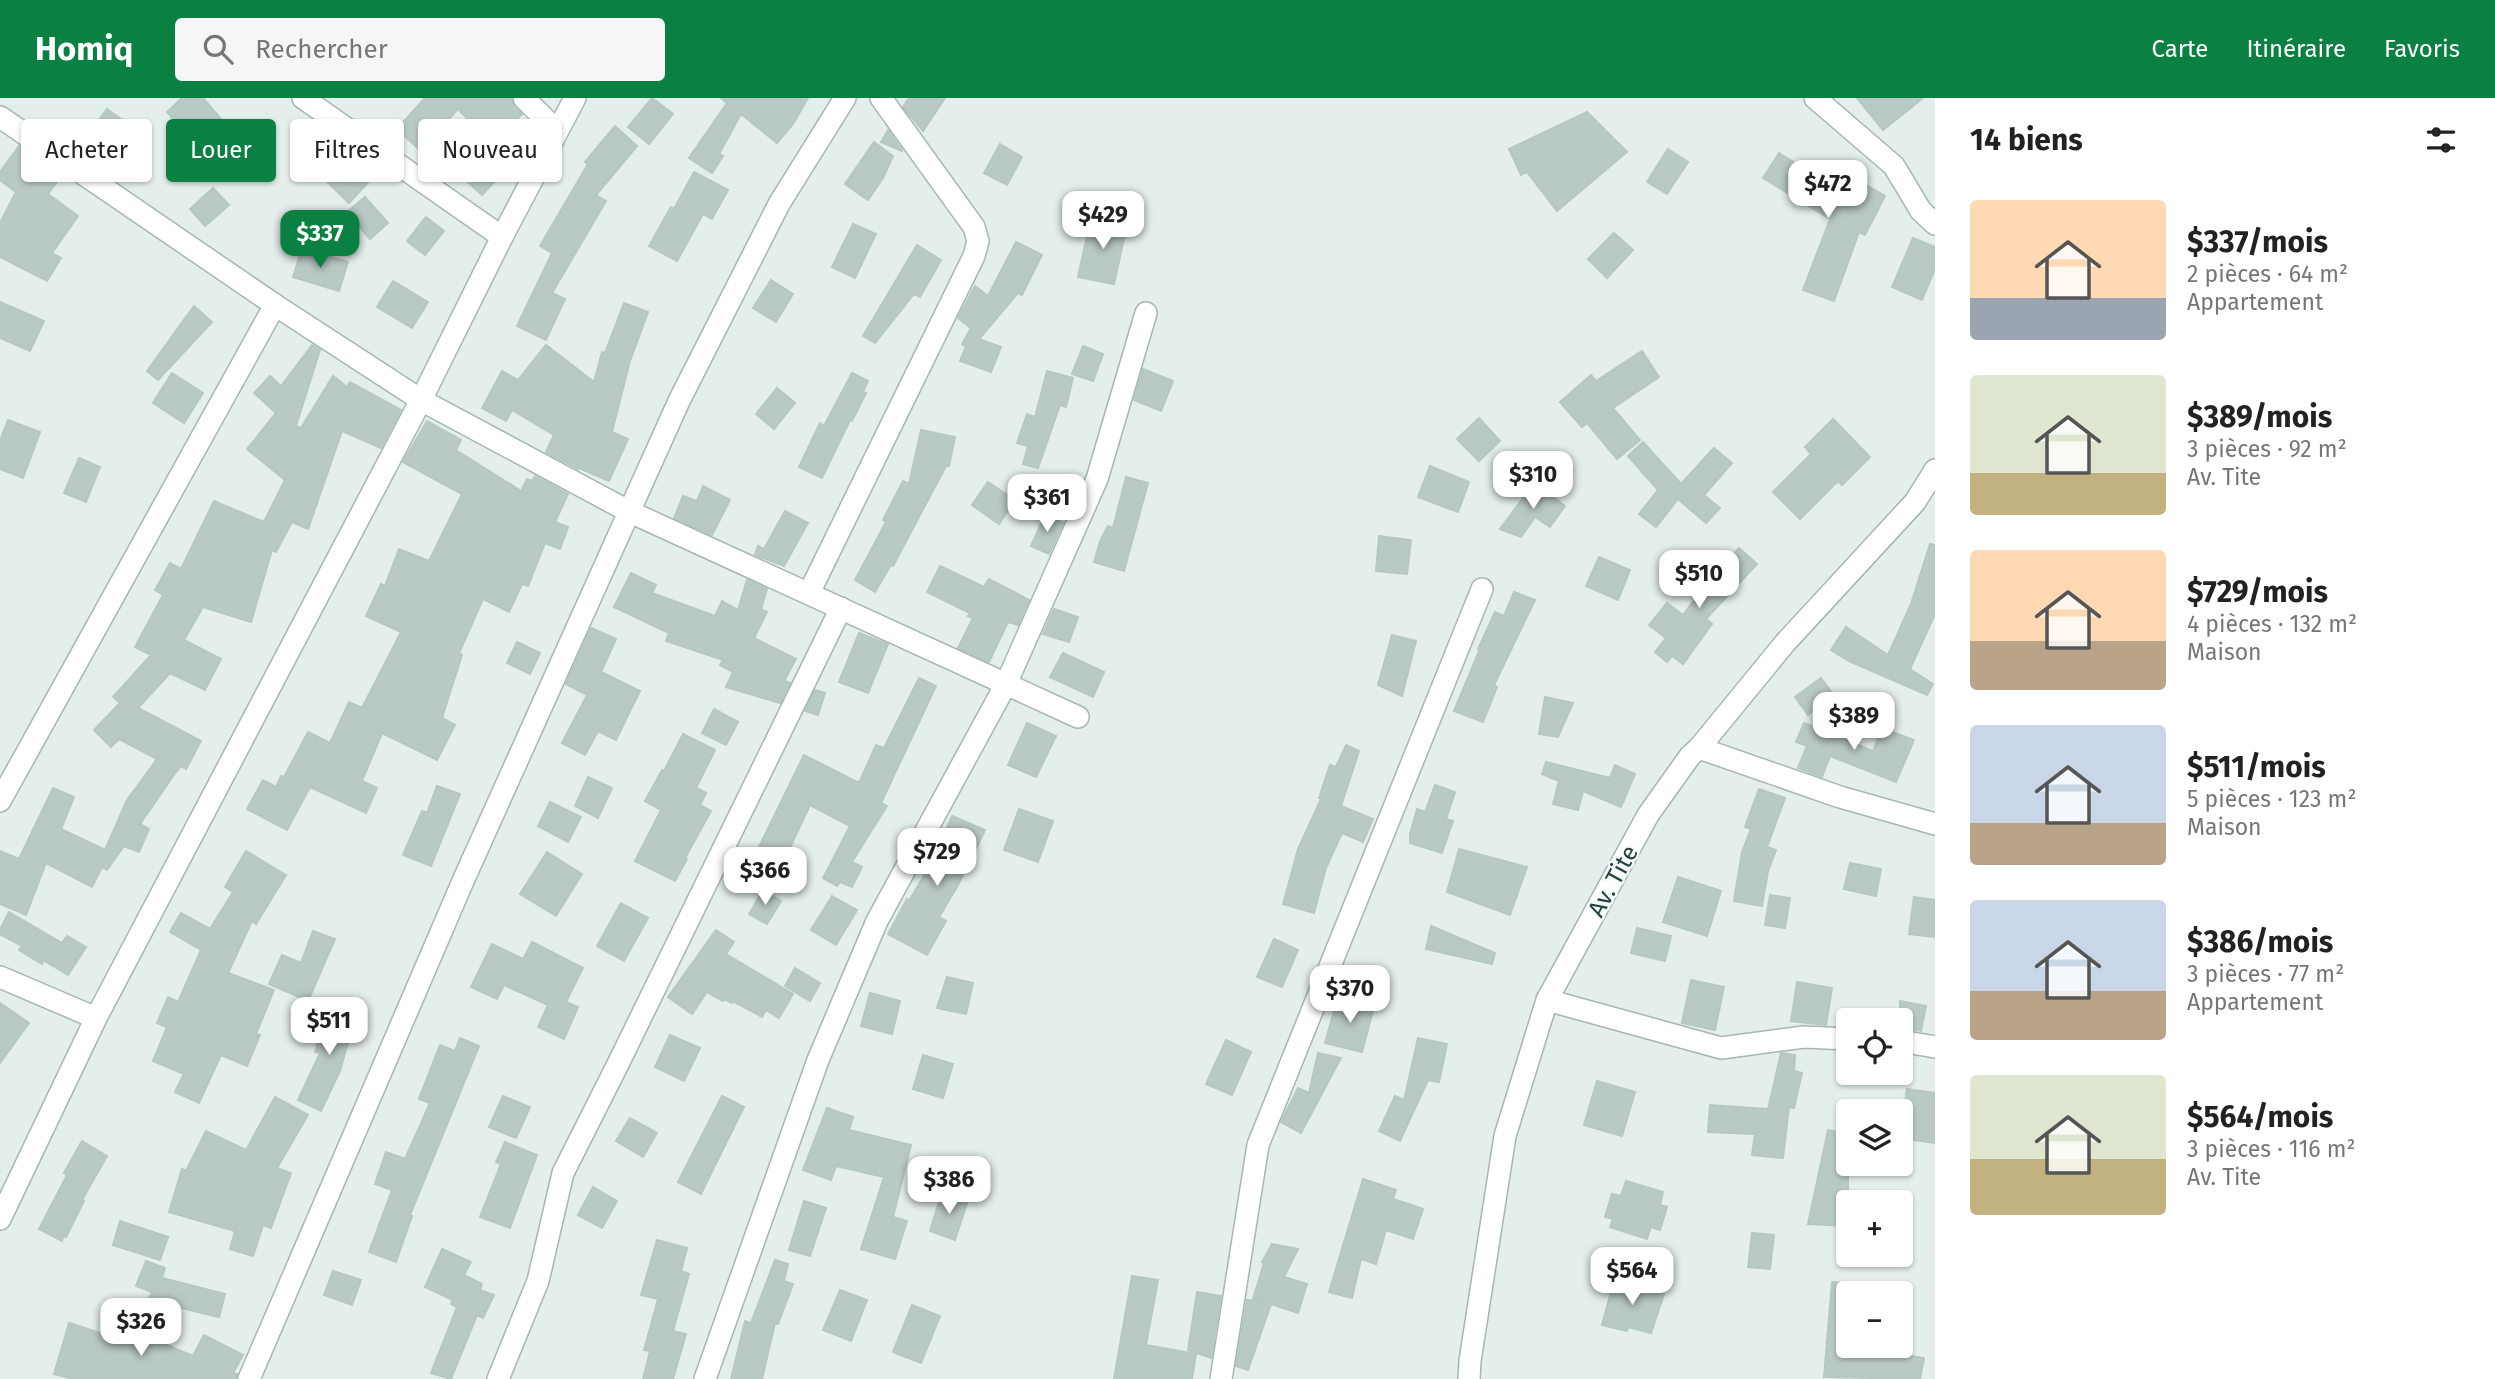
<!DOCTYPE html>
<html lang="fr">
<head>
<meta charset="utf-8">
<style>
  body { margin:0; font-family:"Fira Sans",sans-serif; background:#f6f6f6; color:#222; height:100vh; display:flex; flex-direction:column; font-size:26px; white-space:nowrap }
  * { box-sizing:border-box; margin:0 }
  p { font-size:23px; color:#767676 }
  .icon { flex:none; width:38px; height:38px; fill:none; stroke:currentColor; stroke-width:2; stroke-linecap:round; stroke-linejoin:round }
  .map { position:relative; flex:1; overflow:hidden }
  .details { display:flex; flex-direction:column; background:#fff; width:560px }
  .details>* { flex:none }
  .banner { position:absolute; left:21px; top:21px; width:665px; height:63px; display:flex; gap:14px }
  .tools { position:absolute; left:1836px; top:910px; display:grid; gap:14px }
  .tools a { display:grid; place-items:center; width:77px; height:77px; border-radius:7px; background:#fff; box-shadow:0 2px 5px #0004; font-size:35px }
  .price { position:absolute; translate:-50% -60px; padding:0 16px; border-radius:14px; background:#fff; color:#222; font-size:23px; line-height:46px; filter:drop-shadow(0 2px 4px #0008) }
  .price::after { content:''; position:absolute; left:50%; top:42px; width:21px; height:16px; margin-left:-10px; background:inherit; clip-path:polygon(0 0,100% 0,50% 100%) }
  .price.selected { background:#0b8043; color:#fff }
  ul { padding:0; list-style:none }
  li { display:flex; align-items:center; gap:21px; height:175px; padding:0 35px }
  li span { display:grid; place-items:center; flex:none; width:196px; height:140px; border-radius:7px; color:#555 }
  li>.icon { margin-inline-start:auto }
  span .icon { width:84px; height:84px; fill:#fffc; stroke-width:1 }
  li b { font-size:30px }
  h2 { display:flex; justify-content:space-between; align-items:center; height:84px; padding:0 35px; font-size:30px }
  .tag { padding:0 24px; border-radius:7px; background:#fff; box-shadow:0 2px 5px #0004; font-size:24px; line-height:63px }
  .tag.selected { background:#0b8043; color:#fff }
  header { display:flex; align-items:center; gap:42px; box-sizing:border-box; height:98px; padding:0 35px; background:#0b8043; color:#fff }
  header strong { font-size:33px }
  nav { display:flex; gap:38px; margin-inline-start:auto; font-size:24px }
  .search { width:490px; height:63px; background:#f6f6f6; display:flex; align-items:center; gap:18px; box-sizing:border-box; padding:0 24px; border-radius:7px; color:#767676; font-size:26px }
  main { display:flex; flex:1; min-height:0 }
  .map>svg:first-child { display:block }
  .building { fill:#b9c9c5; stroke:#b6c8c3; stroke-width:2 }
  .lines { fill:none; stroke-linecap:round; stroke-linejoin:round }
  .minor-casing { stroke:#a6b6b3; stroke-width:24 }
  .minor { stroke:#fff; stroke-width:21 }
  .labels { text-anchor:middle; dominant-baseline:central; stroke-width:5; stroke-linejoin:round; paint-order:stroke }
  .street-label { font-size:24px; fill:#22403d; stroke:#f4faf8 }
</style>
</head>
<body>
<header>
<strong>Homiq</strong>
<div class="search"><svg class="icon" aria-label="search" viewBox="0 0 24 24"><circle cx="10" cy="10" r="6"/><path d="M15 15l6 6"/></svg>Rechercher</div>
<nav><a>Carte</a><a>Itinéraire</a><a>Favoris</a></nav>
</header>
<main>
<div class="map">
<svg width="1935" height="1281" viewBox="0 0 1935 1281">
  <rect width="100%" height="100%" fill="#e4eeeb"/>
  <g class="building">
    <path d="M182,0H203L221,21L195,45L167,14Z"/>
    <path d="M425,0H511L514,9L522,16L492,46L458,11L420,52L397,31Z"/>
    <path d="M652,0L673,16L649,46L628,29Z"/>
    <path d="M721,0H808L793,26L777,45L741,16L719,56L723,58L712,75L689,60L727,5Z"/>
    <path d="M909,0H945L923,33L903,9Z"/>
    <path d="M1857,0H1923L1883,32Z"/>
    <path d="M107,11L131,28L111,56L86,40Z"/>
    <path d="M1587,14L1627,54L1557,113L1527,74L1521,77L1509,51Z"/>
    <path d="M615,28L637,48L596,97L606,103L552,195L565,201L546,242L517,228L552,155L540,148L588,66L585,64Z"/>
    <path d="M888,32L902,52V53L881,44Z"/>
    <path d="M318,43L340,45L360,64L358,66L372,80L349,105L315,72Z"/>
    <path d="M874,44L893,58L883,80L868,102L845,86Z"/>
    <path d="M484,46L509,68L482,97L458,75Z"/>
    <path d="M1000,46L1022,59L1007,87L984,75Z"/>
    <path d="M19,48L62,77L48,96L78,118L52,155L61,160L47,183L0,159V125L16,94L0,82V74Z"/>
    <path d="M1668,51L1688,64L1667,96L1647,84Z"/>
    <path d="M1779,55L1849,98L1857,82L1885,98L1865,137L1859,134L1834,203L1803,192L1830,121L1763,80Z"/>
    <path d="M694,74L728,92L712,121L703,116L677,163L649,148L671,109L674,111Z"/>
    <path d="M213,90L229,107L205,128L190,111Z"/>
    <path d="M365,99L388,125L370,141L347,114Z"/>
    <path d="M426,119L444,133L425,157L407,143Z"/>
    <path d="M1091,120L1127,127L1114,186L1078,179Z"/>
    <path d="M853,126L876,136L855,180L832,169Z"/>
    <path d="M1614,135L1633,152L1607,180L1588,161Z"/>
    <path d="M1913,140L1935,149V171L1922,202L1892,189Z"/>
    <path d="M1016,144L1042,157L1022,197L1018,195L979,241L1001,249L991,274L960,263L966,249L962,246L971,230L958,220L975,188L988,198Z"/>
    <path d="M917,147L941,162L920,199L914,196L875,245L863,238Z"/>
    <path d="M302,150L348,164L339,193L293,179Z"/>
    <path d="M771,182L793,196L776,224L753,210Z"/>
    <path d="M393,183L428,204L412,230L377,209Z"/>
    <path d="M0,204L44,223L30,253L0,240Z"/>
    <path d="M624,205L648,214L630,263L612,334L628,341L609,383L579,370L578,371L546,354L554,337L512,312L506,323L482,310L502,273L518,282L546,247L594,284L602,254L605,255Z"/>
    <path d="M194,208L212,224L158,282L147,273Z"/>
    <path d="M312,247L320,252L296,328L301,330L333,278L347,289L350,284L401,312L381,350L342,333L308,431L292,424L276,454L272,452L251,524L203,509L184,542L221,561L205,592L170,575L138,610L201,643L186,671L181,668L176,674L140,726L149,731L139,754L124,748L107,772L102,769L92,789L46,765L26,817L0,806V753L19,761L53,690L74,699L61,731L105,752L127,702L157,661L119,641L111,649L94,632L120,605L113,599L151,557L135,549L163,497L155,492L170,465L181,471L214,403L264,424L285,382L247,351L276,315L254,295L270,278L281,288Z"/>
    <path d="M1083,248L1103,256L1093,283L1072,276Z"/>
    <path d="M1642,253L1659,279L1613,310L1640,342L1617,361L1587,325L1582,329L1560,304L1591,277L1596,283Z"/>
    <path d="M1143,271L1173,283L1161,313L1134,302Z"/>
    <path d="M1047,273L1073,280L1066,309L1060,307L1038,370L1023,366L1028,348L1017,345L1027,316L1035,319Z"/>
    <path d="M172,275L203,295L184,325L153,305Z"/>
    <path d="M852,275L868,283L863,294L866,295L852,323L850,322L822,380L799,369L820,325L824,328Z"/>
    <path d="M777,290L795,305L774,331L756,316Z"/>
    <path d="M1479,320L1500,343L1479,363L1457,341Z"/>
    <path d="M1833,321L1870,359L1842,387L1838,383L1800,421L1773,394L1811,356L1805,349Z"/>
    <path d="M8,322L40,334L23,380L0,371V343Z"/>
    <path d="M427,323L461,342L456,352L521,393L527,381L532,383L535,378L568,396L555,424L568,429L560,451L545,445L528,488L522,486L509,514L483,501L459,555L462,557L442,620L455,627L437,662L382,635L362,683L377,690L366,715L310,689L287,732L247,711L263,682L276,689L281,678L284,679L308,634L330,645L349,604L362,610L401,534L366,518L381,486L385,488L399,451L429,463L462,396L403,364Z"/>
    <path d="M921,332L955,339L949,368H946L893,468L891,467L875,494L855,482L886,424L883,422L903,383L909,386Z"/>
    <path d="M1643,344L1681,386L1714,350L1732,365L1704,397L1720,410L1706,425L1678,401L1656,429L1639,416L1658,392L1628,358Z"/>
    <path d="M79,360L100,369L86,404L64,395Z"/>
    <path d="M1430,368L1469,384L1458,414L1418,399Z"/>
    <path d="M1126,379L1148,385L1124,473L1094,464L1101,441L1108,428L1113,430Z"/>
    <path d="M988,384L1015,402L999,426L972,407Z"/>
    <path d="M1534,385L1565,408L1550,429L1535,419L1521,439L1500,431Z"/>
    <path d="M703,388L730,402L712,437L674,420L683,398L697,403Z"/>
    <path d="M785,413L808,425L784,468L755,457L758,448L764,451Z"/>
    <path d="M1045,417L1063,425L1049,456L1031,448Z"/>
    <path d="M1379,438L1411,442L1407,476L1376,473Z"/>
    <path d="M1930,446L1935,447V516L1910,571L1933,586L1927,597L1849,563L1831,552L1846,529L1888,557L1911,506Z"/>
    <path d="M1739,450L1757,466L1706,521L1712,526L1683,566L1672,558L1667,564L1655,554L1666,540L1649,527L1667,505L1683,517L1704,489Z"/>
    <path d="M1599,459L1630,472L1618,502L1586,488Z"/>
    <path d="M940,468L984,489L989,481L1029,502L1018,527L1008,524L989,564L958,550L973,520L968,518L970,515L927,494Z"/>
    <path d="M631,475L656,487L652,495L715,518L722,503L738,512L747,482L767,491L761,511L767,514L754,540L796,561L784,583L790,585L780,605L726,589L733,574L720,567L723,562L666,543L669,535L614,509Z"/>
    <path d="M1514,494L1535,502L1494,587L1497,589L1483,624L1454,613L1480,551H1478L1495,514L1504,518Z"/>
    <path d="M1054,511L1078,519L1069,544L1043,536Z"/>
    <path d="M591,530L616,541L601,574L640,593L616,642L598,633L585,657L562,645L587,597L566,586Z"/>
    <path d="M859,535L888,546L868,595L839,584Z"/>
    <path d="M1392,537L1416,543L1402,598L1378,587Z"/>
    <path d="M517,544L540,555L530,576L507,565Z"/>
    <path d="M1063,555L1104,574L1093,599L1050,579Z"/>
    <path d="M919,580L936,588L881,705L887,708L852,764L862,769L852,789L840,784L837,788L823,780L850,728L810,707L780,771L754,759L804,657L859,685L876,647L884,650Z"/>
    <path d="M1821,580L1833,596L1808,617L1795,599Z"/>
    <path d="M815,592L825,595L818,617L805,613Z"/>
    <path d="M1545,599L1573,605L1558,639L1539,636Z"/>
    <path d="M714,611L738,624L726,647L702,635Z"/>
    <path d="M1027,625L1056,638L1036,679L1008,667Z"/>
    <path d="M1804,625L1873,653L1882,630L1914,642L1896,684L1830,658L1822,679L1798,670L1807,648L1796,644Z"/>
    <path d="M683,636L715,652L696,690L706,695L700,707L711,713L685,760L687,761L675,783L635,763L661,712L645,703L662,672L664,673Z"/>
    <path d="M1346,647L1359,653L1341,708L1373,721L1363,744L1342,735L1326,770L1314,815L1283,806L1298,751L1321,701L1319,700L1330,667L1336,669Z"/>
    <path d="M1546,664L1610,680L1615,667L1635,676L1621,709L1583,693L1578,712L1553,706L1559,683L1542,676Z"/>
    <path d="M588,679L612,690L598,720L575,708Z"/>
    <path d="M1435,687L1455,694L1446,721L1453,723L1442,755L1410,745V736L1417,711L1425,714Z"/>
    <path d="M437,688L460,696L431,768L403,757L422,713L427,715Z"/>
    <path d="M1759,691L1785,700L1767,749L1776,752L1768,773L1762,808L1734,803L1742,754L1751,731L1745,729Z"/>
    <path d="M550,704L581,719L568,744L538,728Z"/>
    <path d="M1019,711L1053,723L1038,764L1004,752Z"/>
    <path d="M952,718L985,732L957,789L939,819L946,823L927,857L888,836L907,801L909,803L946,741L943,739Z"/>
    <path d="M1459,751L1527,769L1510,817L1447,794Z"/>
    <path d="M246,753L286,777L256,826L252,823L228,875L274,892L256,936L260,937L247,968L221,957L199,1005L175,994L184,976L153,963L167,929L157,925L168,899L178,904L201,852L170,834L181,815L210,831L233,794L225,789Z"/>
    <path d="M547,754L582,776L556,818L520,796Z"/>
    <path d="M1850,765L1881,771L1876,798L1844,791Z"/>
    <path d="M1678,779L1721,793L1707,838L1663,824Z"/>
    <path d="M763,792L781,803L767,826L749,816Z"/>
    <path d="M1770,797L1790,800L1785,830L1765,827Z"/>
    <path d="M832,798L857,812L836,847L811,832Z"/>
    <path d="M1914,799L1935,802V839L1909,836Z"/>
    <path d="M621,805L648,820L624,863L597,848Z"/>
    <path d="M9,814L62,845L67,838L86,849L68,877L43,862L42,866L19,852L22,848L0,836V832Z"/>
    <path d="M1431,828L1495,855L1492,866L1426,851Z"/>
    <path d="M1637,830L1671,838L1665,863L1631,855Z"/>
    <path d="M716,832L734,844L726,856L793,896L779,920L766,912L762,919L733,903L732,905L724,901L723,903L707,894L692,916L668,899Z"/>
    <path d="M313,833L335,841L308,903L269,886L282,857L301,865Z"/>
    <path d="M1274,841L1298,852L1282,889L1257,879Z"/>
    <path d="M532,844L583,870L566,904L578,909L564,941L538,929L548,907L504,887L497,901L471,889L492,846L523,861Z"/>
    <path d="M795,870L820,885L810,903L785,888Z"/>
    <path d="M947,879L973,885L966,916L937,910Z"/>
    <path d="M1691,882L1724,889L1715,932L1682,925Z"/>
    <path d="M1797,884L1832,890L1826,927L1791,923Z"/>
    <path d="M870,895L900,903L892,936L861,928Z"/>
    <path d="M1338,899L1374,909L1362,954L1325,945Z"/>
    <path d="M1900,903L1926,908L1921,933L1900,930Z"/>
    <path d="M0,905L29,925L0,965Z"/>
    <path d="M358,910L340,973L321,1013L298,1002L320,955L315,954L326,915Z"/>
    <path d="M670,937L700,950L684,983L655,969Z"/>
    <path d="M460,940L479,948L410,1117L412,1118L396,1164L369,1154L392,1092L375,1086L386,1054L405,1061L430,1005L419,1001L440,947L455,953Z"/>
    <path d="M1418,940L1447,946L1439,984L1428,982L1400,1043L1379,1033L1395,998L1404,1002Z"/>
    <path d="M1226,942L1251,954L1232,997L1206,986Z"/>
    <path d="M1318,955L1341,960L1301,1035L1281,1024L1298,990L1309,995Z"/>
    <path d="M1781,955L1795,957L1794,973L1802,975L1794,1010L1789,1009L1783,1060L1752,1057L1755,1036L1708,1034L1710,1007L1768,1011Z"/>
    <path d="M923,957L953,966L943,1000L913,991Z"/>
    <path d="M1597,983L1635,994L1622,1038L1584,1027Z"/>
    <path d="M1907,991L1935,995V1045L1900,1040Z"/>
    <path d="M503,998L530,1009L516,1040L489,1029Z"/>
    <path d="M722,998L744,1009L701,1096L678,1084Z"/>
    <path d="M275,999L308,1017L277,1070L291,1075L271,1130L263,1127L253,1158L230,1151L235,1133L169,1114L182,1071L186,1073L206,1033L246,1052Z"/>
    <path d="M827,1010L853,1019L849,1032L911,1047L893,1119L907,1123L895,1161L861,1151L884,1079L836,1068L831,1082L803,1072Z"/>
    <path d="M630,1020L657,1035L643,1059L616,1043Z"/>
    <path d="M1828,1032L1848,1036V1128L1808,1126Z"/>
    <path d="M82,1043L107,1058L82,1102L84,1103L66,1139L63,1138L62,1143L39,1131L67,1077L64,1075Z"/>
    <path d="M505,1044L537,1057L510,1130L480,1119L501,1066L496,1064Z"/>
    <path d="M1363,1081L1396,1092L1393,1101L1423,1111L1413,1141L1386,1132L1376,1166L1361,1161L1352,1200L1329,1194Z"/>
    <path d="M1626,1083L1663,1094L1660,1107L1667,1109L1660,1132L1651,1129L1647,1141L1610,1129L1613,1121L1605,1119L1612,1096L1621,1098Z"/>
    <path d="M593,1089L617,1103L602,1130L578,1117Z"/>
    <path d="M942,1094L968,1102L955,1142L930,1133Z"/>
    <path d="M804,1103L826,1110L810,1158L789,1152Z"/>
    <path d="M120,1123L168,1139L160,1162L113,1147Z"/>
    <path d="M1752,1135L1774,1137L1770,1171L1748,1169Z"/>
    <path d="M657,1142L687,1150L681,1173L689,1176L673,1233L686,1236L673,1281H643L650,1253L644,1252L658,1201L641,1197Z"/>
    <path d="M1272,1146L1298,1151L1284,1179L1307,1186L1298,1215L1271,1206L1248,1272L1236,1268L1247,1202L1269,1206L1253,1201L1264,1165L1262,1164Z"/>
    <path d="M442,1151L471,1164L464,1177L482,1186L480,1192L494,1197L483,1220L477,1217L451,1281L431,1275L457,1209L451,1206L453,1202L425,1189Z"/>
    <path d="M775,1162L788,1166L784,1183L793,1186L778,1226L775,1225L762,1281H731L745,1223L751,1225Z"/>
    <path d="M146,1163L165,1170L162,1180L225,1196L219,1219L148,1202L152,1194L136,1188Z"/>
    <path d="M333,1173L361,1182L352,1207L324,1197Z"/>
    <path d="M1132,1178L1158,1182L1146,1247L1196,1256L1192,1281H1114Z"/>
    <path d="M1615,1179L1640,1186L1639,1188L1664,1196L1651,1235L1628,1229L1627,1233L1602,1227Z"/>
    <path d="M1832,1184L1848,1185V1248L1924,1260L1920,1281L1824,1279Z"/>
    <path d="M840,1192L867,1202L851,1243L823,1232Z"/>
    <path d="M1197,1194L1221,1198L1211,1260L1188,1252Z"/>
    <path d="M912,1207L940,1218L921,1265L893,1254Z"/>
    <path d="M69,1225L119,1241L124,1229L193,1258L204,1237L243,1257L233,1275L237,1276L236,1281H74L54,1276Z"/>
  </g>
  <g class="lines">
    <defs>
      <g id="minor">
        <path d="M303,0L502,139"/>
        <path d="M524,0L557,33"/>
        <path d="M1815,0L1894,68L1921,113L1935,126"/>
        <path d="M0,19L275,207L421,302L628,413L1078,619"/>
        <path d="M809,495L974,158L978,143L974,129L881,0"/>
        <path d="M1699,650L1840,699L1935,726"/>
        <path d="M0,703L275,207"/>
        <path d="M0,879L96,920"/>
        <path d="M1547,902L1721,950L1804,939L1848,941"/>
        <path d="M1900,943L1935,949"/>
        <path d="M0,1121L96,920L421,302L502,139L575,0"/>
        <path d="M249,1281L463,783L679,303L779,106L845,0"/>
        <path d="M498,1281L538,1183L563,1075L619,964L841,510"/>
        <path d="M705,1281L818,962L877,823L1006,586L1097,381L1146,215"/>
        <path d="M1221,1281L1258,1047L1482,491"/>
        <path d="M1469,1281L1470,1263L1505,1038L1547,902L1648,717L1690,658L1699,650L1785,545L1915,404L1935,372"/>
      </g>
    </defs>
    <use href="#minor" class="minor-casing"/>
    <use href="#minor" class="minor"/>
  </g>
  <g class="labels">
    <g class="street-label">
      <text transform="translate(1613 783) rotate(-61)">Av. Tite</text>
    </g>
  </g>
</svg>
<div class="tools">
<a><svg class="icon" aria-label="locate" viewBox="0 0 24 24"><circle cx="12" cy="12" r="6"/><path d="M12 2v4M12 18v4M2 12h4M18 12h4"/></svg></a>
<a><svg class="icon" aria-label="layers" viewBox="0 0 24 24"><path d="M12 4l9 5-9 5-9-5zM3 14l9 5 9-5"/></svg></a>
<a>+</a>
<a>−</a>
</div>
<b class="price" style="left:1828px;top:122px">$472</b>
<b class="price" style="left:1103px;top:153px">$429</b>
<b class="price selected" style="left:320px;top:172px">$337</b>
<b class="price" style="left:1533px;top:413px">$310</b>
<b class="price" style="left:1047px;top:436px">$361</b>
<b class="price" style="left:1699px;top:512px">$510</b>
<b class="price" style="left:1854px;top:654px">$389</b>
<b class="price" style="left:937px;top:790px">$729</b>
<b class="price" style="left:765px;top:809px">$366</b>
<b class="price" style="left:1350px;top:927px">$370</b>
<b class="price" style="left:329px;top:959px">$511</b>
<b class="price" style="left:949px;top:1118px">$386</b>
<b class="price" style="left:1632px;top:1209px">$564</b>
<b class="price" style="left:141px;top:1260px">$326</b>
<div class="banner">
<a class="tag">Acheter</a>
<a class="tag selected">Louer</a>
<a class="tag">Filtres</a>
<a class="tag">Nouveau</a>
</div>
</div>
<section class="details">
<h2>14 biens<svg class="icon" aria-label="filters" viewBox="0 0 24 24"><path d="M4 7h16M4 17h16"/><circle cx="9" cy="7" r="2"/><circle cx="15" cy="17" r="2"/></svg></h2>
<ul>
<li><span style="background:linear-gradient(#ffd9b3 70%,#9aa5b1 0)"><svg class="icon" aria-label="home" viewBox="0 0 24 24"><path d="M3 11l9-7 9 7M6 9v11h12V9"/></svg></span><div><b>$337/mois</b><p>2 pièces · 64 m²</p><p>Appartement</p></div></li>
<li><span style="background:linear-gradient(#dfe7d0 70%,#c2b280 0)"><svg class="icon" aria-label="home" viewBox="0 0 24 24"><path d="M3 11l9-7 9 7M6 9v11h12V9"/></svg></span><div><b>$389/mois</b><p>3 pièces · 92 m²</p><p>Av. Tite</p></div></li>
<li><span style="background:linear-gradient(#ffd9b3 65%,#b9a48a 0)"><svg class="icon" aria-label="home" viewBox="0 0 24 24"><path d="M3 11l9-7 9 7M6 9v11h12V9"/></svg></span><div><b>$729/mois</b><p>4 pièces · 132 m²</p><p>Maison</p></div></li>
<li><span style="background:linear-gradient(#c9d6e8 70%,#b9a48a 0)"><svg class="icon" aria-label="home" viewBox="0 0 24 24"><path d="M3 11l9-7 9 7M6 9v11h12V9"/></svg></span><div><b>$511/mois</b><p>5 pièces · 123 m²</p><p>Maison</p></div></li>
<li><span style="background:linear-gradient(#c9d6e8 65%,#b9a48a 0)"><svg class="icon" aria-label="home" viewBox="0 0 24 24"><path d="M3 11l9-7 9 7M6 9v11h12V9"/></svg></span><div><b>$386/mois</b><p>3 pièces · 77 m²</p><p>Appartement</p></div></li>
<li><span style="background:linear-gradient(#dfe7d0 60%,#c2b280 0)"><svg class="icon" aria-label="home" viewBox="0 0 24 24"><path d="M3 11l9-7 9 7M6 9v11h12V9"/></svg></span><div><b>$564/mois</b><p>3 pièces · 116 m²</p><p>Av. Tite</p></div></li>
</ul>
</section>
</main>
</body>
</html>
